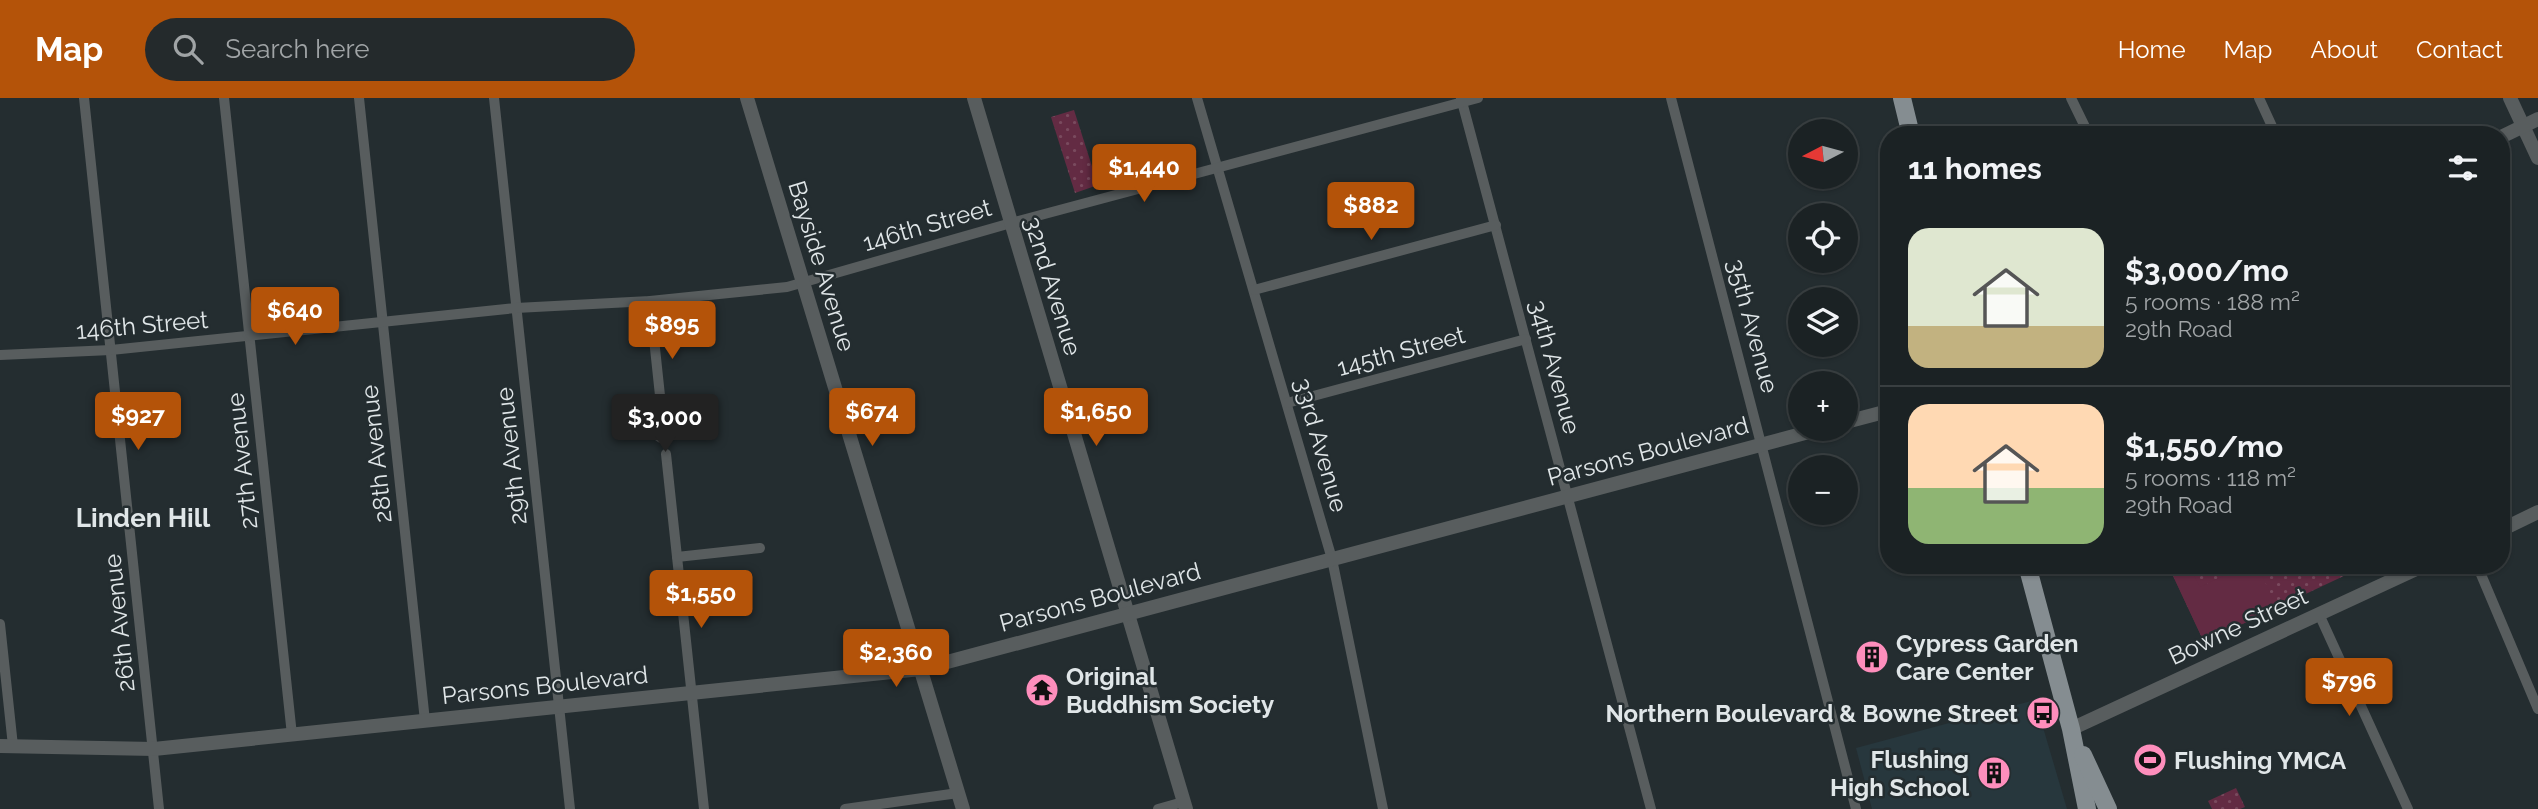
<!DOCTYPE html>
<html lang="en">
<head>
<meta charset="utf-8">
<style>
  body { margin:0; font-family:Raleway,sans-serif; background:#242a2c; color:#f1f3f6; height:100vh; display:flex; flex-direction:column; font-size:26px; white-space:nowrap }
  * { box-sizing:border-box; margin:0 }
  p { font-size:23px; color:#a0a4a6 }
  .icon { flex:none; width:38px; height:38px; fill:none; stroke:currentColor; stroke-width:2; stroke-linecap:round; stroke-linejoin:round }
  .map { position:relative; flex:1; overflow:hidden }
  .details { position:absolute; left:1880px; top:28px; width:630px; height:448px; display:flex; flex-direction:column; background:#1b2224; border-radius:28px; box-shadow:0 2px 5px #0004,0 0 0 2px #393f41 }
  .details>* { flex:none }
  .needle { width:46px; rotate:264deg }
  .buttons { position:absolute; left:1788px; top:21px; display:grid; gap:14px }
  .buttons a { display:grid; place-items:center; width:70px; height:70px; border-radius:50%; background:#1b2224; box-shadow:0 2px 5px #0004,0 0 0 2px #393f41; font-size:35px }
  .price { position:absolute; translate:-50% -60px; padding:0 16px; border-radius:7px; background:#b45309; color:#fff; font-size:23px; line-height:46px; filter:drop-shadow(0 2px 4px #0008) }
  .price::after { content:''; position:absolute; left:50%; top:42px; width:21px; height:16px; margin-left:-10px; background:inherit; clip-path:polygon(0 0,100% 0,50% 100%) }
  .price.active { background:#222; color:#fff }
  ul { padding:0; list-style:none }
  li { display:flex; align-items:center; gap:21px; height:175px; padding:0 28px }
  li+li { border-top:2px solid #393f41 }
  li span { display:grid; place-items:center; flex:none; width:196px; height:140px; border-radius:21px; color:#555 }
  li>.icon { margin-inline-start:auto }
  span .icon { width:84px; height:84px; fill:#fffc; stroke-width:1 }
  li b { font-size:30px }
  h2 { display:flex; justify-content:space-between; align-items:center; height:84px; padding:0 28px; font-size:30px }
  header { display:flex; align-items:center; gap:42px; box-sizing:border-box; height:98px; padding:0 35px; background:#b45309; color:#fff }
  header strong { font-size:33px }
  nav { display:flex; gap:38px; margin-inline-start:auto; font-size:24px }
  .search { width:490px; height:63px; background:#242a2c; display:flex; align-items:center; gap:18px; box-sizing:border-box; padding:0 24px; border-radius:38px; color:#a0a4a6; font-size:26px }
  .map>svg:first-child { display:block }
  .built { fill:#27373d }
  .grass { fill:url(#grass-dots) }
  .pitch { fill:#632b43 }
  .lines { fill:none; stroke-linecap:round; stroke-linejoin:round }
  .minor { stroke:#585d5e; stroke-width:10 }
  .tertiary { stroke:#585d5e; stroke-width:14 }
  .primary { stroke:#858d91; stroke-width:18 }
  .labels { text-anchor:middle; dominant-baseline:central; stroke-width:5; stroke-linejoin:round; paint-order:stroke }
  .street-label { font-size:24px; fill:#e0e6e8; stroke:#242d30 }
  .poi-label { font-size:24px; font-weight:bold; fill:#e0e6e8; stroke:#242d30; text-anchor:start }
  .neighbourhood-label { font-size:26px; font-weight:bold; fill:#e0e6e8; stroke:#242d30 }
</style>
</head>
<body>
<header>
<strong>Map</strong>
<div class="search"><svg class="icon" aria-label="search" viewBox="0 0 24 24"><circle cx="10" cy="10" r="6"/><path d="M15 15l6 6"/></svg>Search here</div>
<nav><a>Home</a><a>Map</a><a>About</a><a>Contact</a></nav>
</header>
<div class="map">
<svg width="2538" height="711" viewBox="0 0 2538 711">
  <defs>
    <pattern id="grass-dots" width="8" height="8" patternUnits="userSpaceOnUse" patternTransform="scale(1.75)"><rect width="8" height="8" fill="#632b43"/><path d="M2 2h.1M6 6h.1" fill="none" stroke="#794a5e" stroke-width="1.8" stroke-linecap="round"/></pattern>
  </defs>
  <rect width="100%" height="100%" fill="#242d30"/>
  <path class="built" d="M2035,602L2067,711H1872L1856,650Z"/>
  <g class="grass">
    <path d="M1074,12L1098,87L1075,95L1051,19Z"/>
    <path d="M2168,467H2367L2204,544Z"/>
    <path d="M2236,690L2245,709L2240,711H2212L2208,703Z"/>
  </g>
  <path class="pitch" d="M2168,467H2189L2200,489L2246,467H2257L2277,510L2204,544Z"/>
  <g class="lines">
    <g class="minor">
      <path d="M84,0L159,711"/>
      <path d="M224,0L292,637"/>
      <path d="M359,0L425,623"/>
      <path d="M494,0L570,711"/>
      <path d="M1197,0L1332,461L1383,711"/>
      <path d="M1461,0L1651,711"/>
      <path d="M1671,0L1856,711"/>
      <path d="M2071,0L2089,37"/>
      <path d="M2259,0L2276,37"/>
      <path d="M1254,192L1496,127"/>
      <path d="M650,203L663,326"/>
      <path d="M0,257L111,252L516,210L650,203L787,189L1011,125L1478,0"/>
      <path d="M1287,305L1526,241"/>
      <circle cx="663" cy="333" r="7"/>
      <path d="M666,356L704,711"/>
      <path d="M677,459L760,450"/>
      <path d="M2477,467L2538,611"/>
      <path d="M2319,516L2408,711"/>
      <path d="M0,526L13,648"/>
      <path d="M845,711L958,695"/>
      <path d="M1158,711L1183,704"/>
    </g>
    <g class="tertiary">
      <path d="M747,0L963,711"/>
      <path d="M974,0L1186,711"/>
      <path d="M2510,0L2538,60"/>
      <path d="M2501,39L2538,21"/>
      <path d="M1846,324L1888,313"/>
      <path d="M2501,432L2538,414"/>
      <path d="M2071,631L2425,467"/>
      <path d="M0,648L154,651L921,571L1820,331"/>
    </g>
    <g class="primary">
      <path d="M1902,0L1911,37"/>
      <path d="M2027,467L2071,631L2087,711"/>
      <path d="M2083,657L2108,711"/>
    </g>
  </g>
  <defs>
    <symbol id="building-disc" viewBox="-11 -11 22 22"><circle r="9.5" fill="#fe8ebc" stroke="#242d30"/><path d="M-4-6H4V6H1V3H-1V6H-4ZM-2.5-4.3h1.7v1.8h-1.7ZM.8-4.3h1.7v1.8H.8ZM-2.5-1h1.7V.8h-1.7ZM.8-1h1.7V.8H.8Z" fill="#111"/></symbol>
    <symbol id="temple-disc" viewBox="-11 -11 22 22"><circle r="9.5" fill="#fe8ebc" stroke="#242d30"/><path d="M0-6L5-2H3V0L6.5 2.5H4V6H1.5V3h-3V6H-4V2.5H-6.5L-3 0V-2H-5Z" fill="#111"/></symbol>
    <symbol id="bus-disc" viewBox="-11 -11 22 22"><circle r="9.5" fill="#fe8ebc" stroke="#242d30"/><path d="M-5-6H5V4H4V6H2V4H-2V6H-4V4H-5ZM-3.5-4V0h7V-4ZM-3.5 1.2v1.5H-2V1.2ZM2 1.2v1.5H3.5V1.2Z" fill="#111"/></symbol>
    <symbol id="stadium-disc" viewBox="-11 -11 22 22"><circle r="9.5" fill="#fe8ebc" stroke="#242d30"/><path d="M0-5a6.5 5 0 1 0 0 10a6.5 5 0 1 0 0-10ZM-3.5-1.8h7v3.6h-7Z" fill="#111"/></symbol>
  </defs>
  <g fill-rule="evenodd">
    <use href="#building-disc" x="1853" y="540" width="38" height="38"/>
    <use href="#temple-disc" x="1023" y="573" width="38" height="38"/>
    <use href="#bus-disc" x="2024" y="596" width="38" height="38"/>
    <use href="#stadium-disc" x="2131" y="643" width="38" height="38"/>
    <use href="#building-disc" x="1975" y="656" width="38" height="38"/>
  </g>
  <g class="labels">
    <g class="street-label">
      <text transform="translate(927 127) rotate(-16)">146th Street</text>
      <text transform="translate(822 168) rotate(73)">Bayside Avenue</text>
      <text transform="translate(1053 188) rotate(73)">32nd Avenue</text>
      <text transform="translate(142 227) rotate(-5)">146th Street</text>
      <text transform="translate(1753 228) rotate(75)">35th Avenue</text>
      <text transform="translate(1401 253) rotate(-15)">145th Street</text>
      <text transform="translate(1555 269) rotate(75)">34th Avenue</text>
      <text transform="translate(1321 347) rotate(74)">33rd Avenue</text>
      <text transform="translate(1648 353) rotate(-15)">Parsons Boulevard</text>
      <text transform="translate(376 356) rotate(-96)">28th Avenue</text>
      <text transform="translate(511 358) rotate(-96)">29th Avenue</text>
      <text transform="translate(242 363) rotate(-96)">27th Avenue</text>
      <text transform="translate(1100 499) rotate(-15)">Parsons Boulevard</text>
      <text transform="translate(119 525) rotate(-96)">26th Avenue</text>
      <text transform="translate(2238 528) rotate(-25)">Bowne Street</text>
      <text transform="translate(545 587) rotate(-6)">Parsons Boulevard</text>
    </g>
    <g class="poi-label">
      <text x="1896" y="545">Cypress Garden<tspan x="1896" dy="28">Care Center</tspan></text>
      <text x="1066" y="578">Original<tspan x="1066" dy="28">Buddhism Society</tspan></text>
      <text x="2018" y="615" text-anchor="end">Northern Boulevard &amp; Bowne Street</text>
      <text x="1969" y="661" text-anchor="end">Flushing<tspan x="1969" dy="28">High School</tspan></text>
      <text x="2174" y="662">Flushing YMCA</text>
    </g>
    <g class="neighbourhood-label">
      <text x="143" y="420">Linden Hill</text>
    </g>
  </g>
</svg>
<div class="buttons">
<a><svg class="needle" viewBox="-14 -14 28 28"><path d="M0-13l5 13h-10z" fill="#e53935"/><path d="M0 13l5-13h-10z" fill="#a0a4a6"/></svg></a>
<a><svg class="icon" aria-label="locate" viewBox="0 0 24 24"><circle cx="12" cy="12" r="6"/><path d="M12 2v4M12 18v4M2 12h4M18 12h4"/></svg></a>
<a><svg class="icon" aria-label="layers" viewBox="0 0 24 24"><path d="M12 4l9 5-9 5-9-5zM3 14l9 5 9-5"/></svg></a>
<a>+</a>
<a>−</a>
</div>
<b class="price" style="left:1144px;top:106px">$1,440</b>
<b class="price" style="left:1371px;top:144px">$882</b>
<b class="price" style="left:295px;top:249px">$640</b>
<b class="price" style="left:672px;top:263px">$895</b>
<b class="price" style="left:872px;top:350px">$674</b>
<b class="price" style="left:1096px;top:350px">$1,650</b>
<b class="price" style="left:138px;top:354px">$927</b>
<b class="price active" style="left:665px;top:356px">$3,000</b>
<b class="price" style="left:701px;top:532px">$1,550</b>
<b class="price" style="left:896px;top:591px">$2,360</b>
<b class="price" style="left:2349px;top:620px">$796</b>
<section class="details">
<h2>11 homes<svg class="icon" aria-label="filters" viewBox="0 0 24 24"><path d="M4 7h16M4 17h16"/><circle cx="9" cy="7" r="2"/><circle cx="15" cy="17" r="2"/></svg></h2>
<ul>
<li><span style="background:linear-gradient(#dfe7d0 70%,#c2b280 0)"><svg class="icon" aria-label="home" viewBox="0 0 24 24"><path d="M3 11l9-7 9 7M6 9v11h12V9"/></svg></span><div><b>$3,000/mo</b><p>5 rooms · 188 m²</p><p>29th Road</p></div></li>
<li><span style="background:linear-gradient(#ffd9b3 60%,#8fb573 0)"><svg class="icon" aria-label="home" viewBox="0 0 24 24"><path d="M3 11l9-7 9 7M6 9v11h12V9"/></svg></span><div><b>$1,550/mo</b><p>5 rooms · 118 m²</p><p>29th Road</p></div></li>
</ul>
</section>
</div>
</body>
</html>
